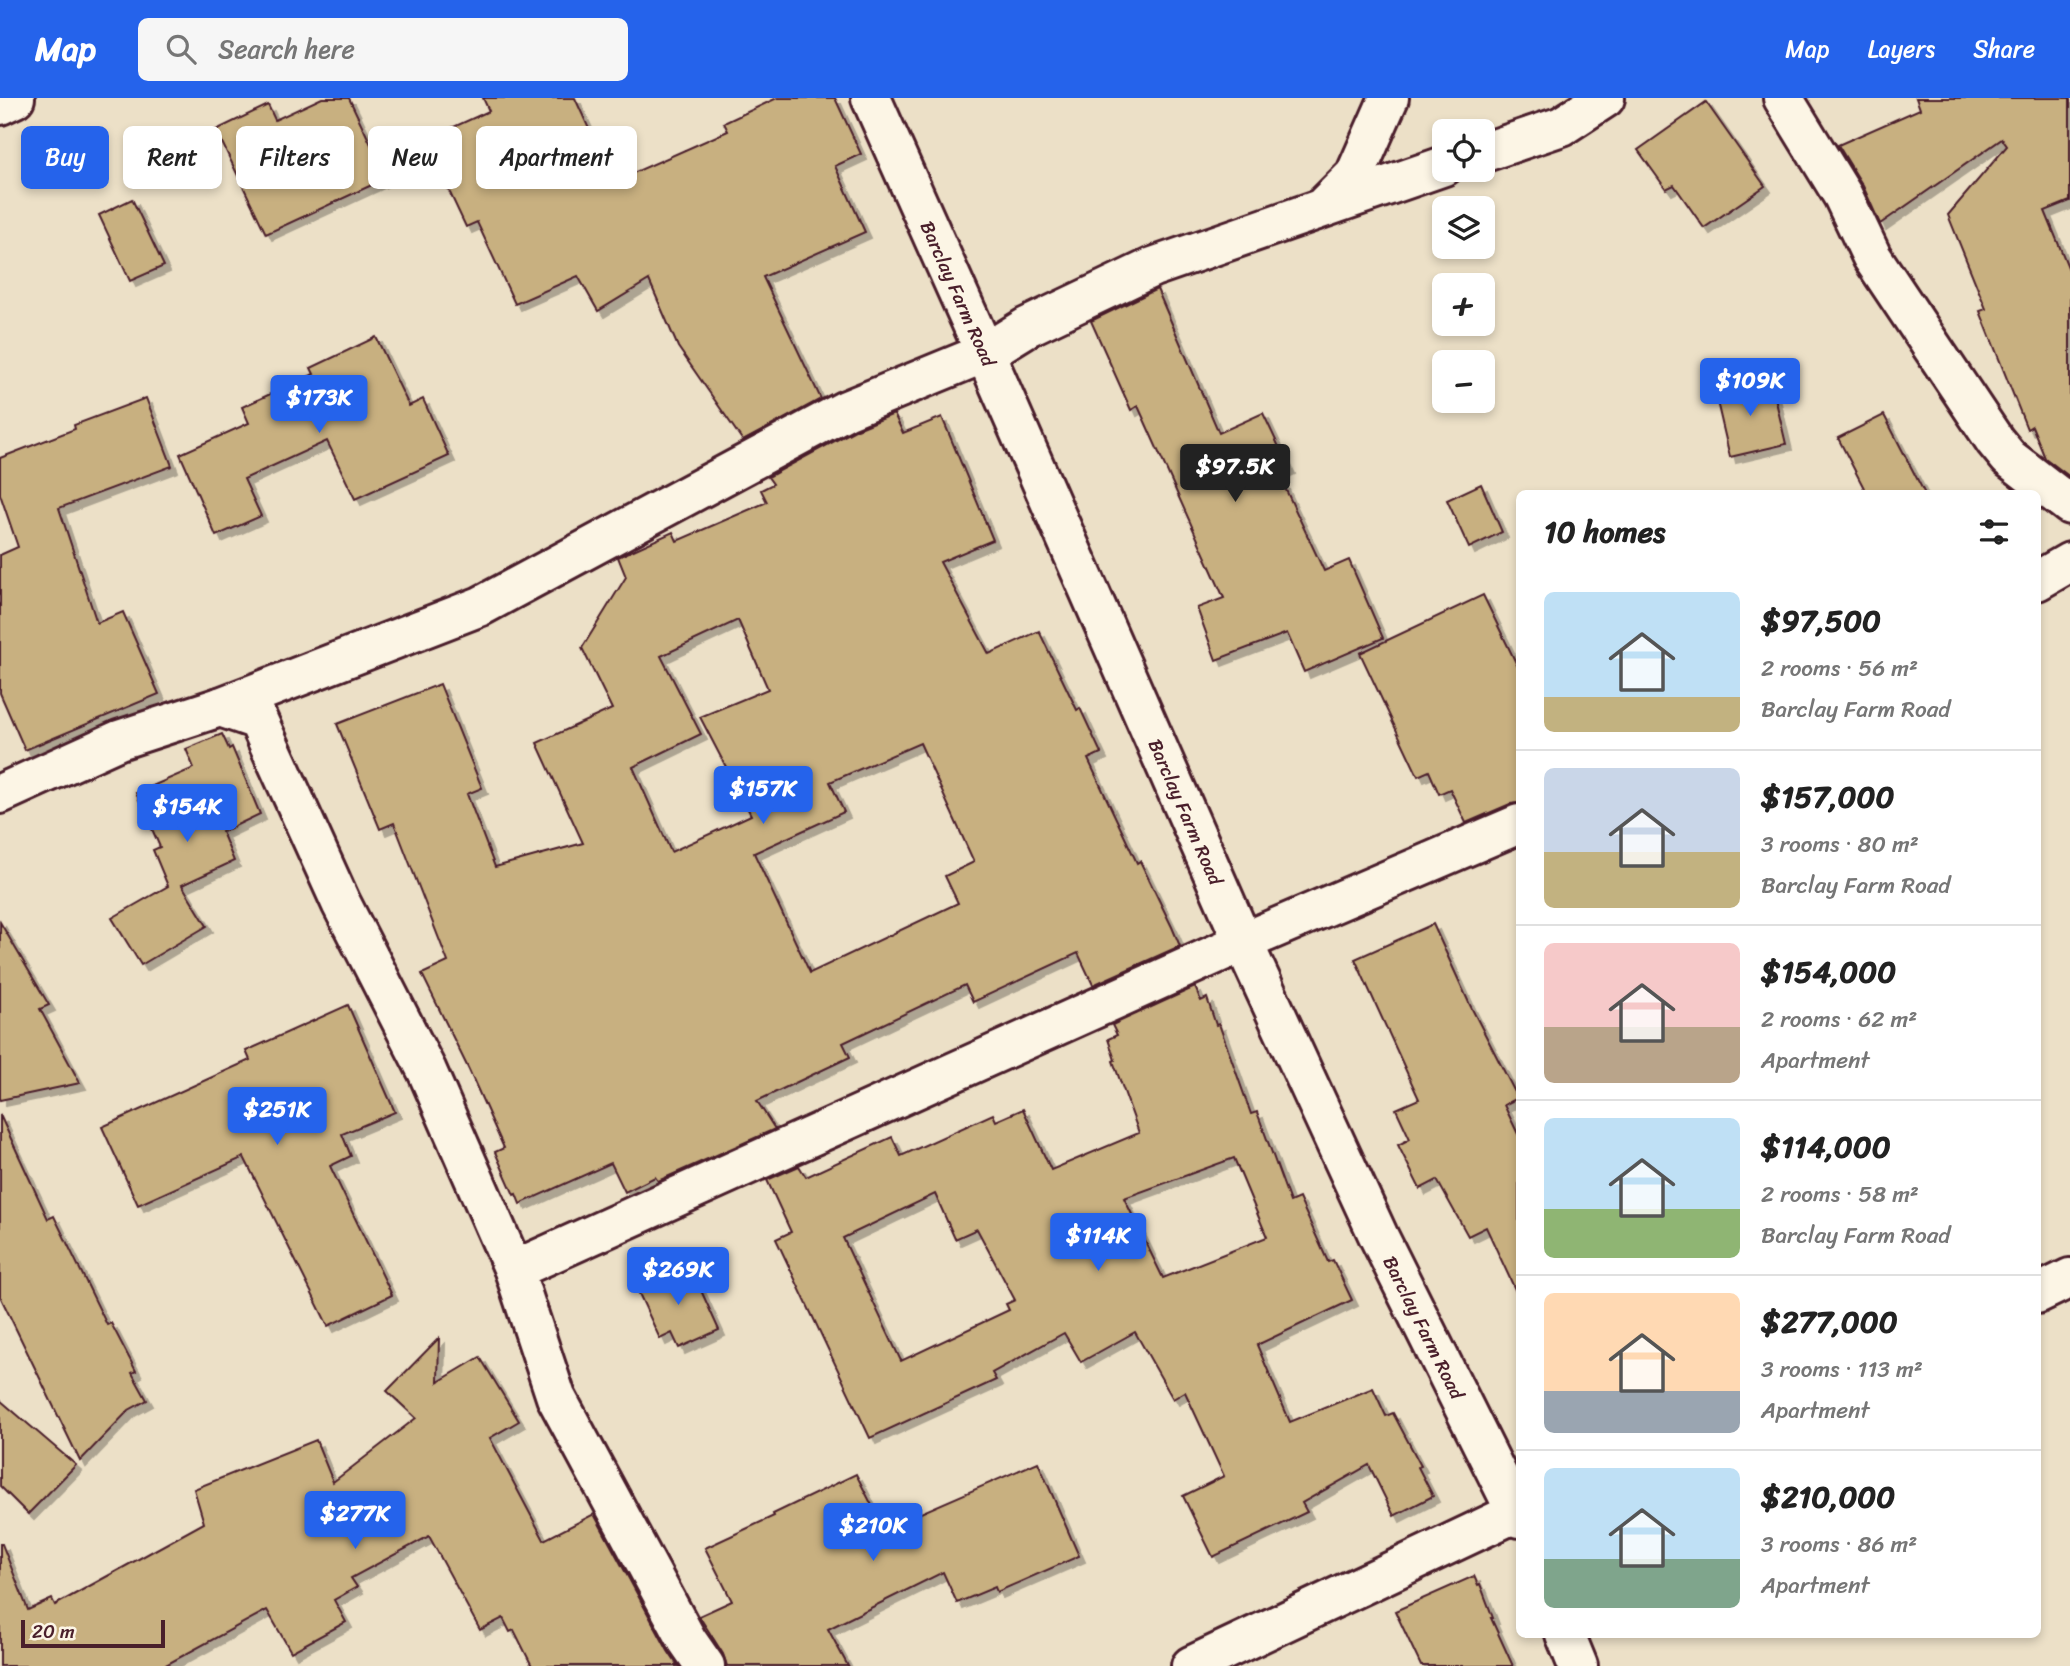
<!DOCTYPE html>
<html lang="en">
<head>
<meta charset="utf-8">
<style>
  body { margin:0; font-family:Sriracha,sans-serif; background:#f6f6f6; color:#222; height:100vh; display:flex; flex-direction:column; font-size:26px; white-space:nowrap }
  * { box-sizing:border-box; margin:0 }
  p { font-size:23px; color:#767676 }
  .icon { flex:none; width:38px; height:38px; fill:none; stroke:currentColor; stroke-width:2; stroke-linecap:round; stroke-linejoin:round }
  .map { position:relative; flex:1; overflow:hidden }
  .sheet { position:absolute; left:1516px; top:392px; width:525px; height:1148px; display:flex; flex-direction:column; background:#fff; border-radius:10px; box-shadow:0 4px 10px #0003 }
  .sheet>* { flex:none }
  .hud { position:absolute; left:21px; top:28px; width:665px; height:63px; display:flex; gap:14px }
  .fabs { position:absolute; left:1432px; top:21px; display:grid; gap:14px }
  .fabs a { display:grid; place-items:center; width:63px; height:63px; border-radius:10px; background:#fff; box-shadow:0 4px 10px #0003; font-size:35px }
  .scale { position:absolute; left:21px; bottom:18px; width:144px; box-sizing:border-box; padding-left:7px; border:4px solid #4a1f2b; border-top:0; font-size:19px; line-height:24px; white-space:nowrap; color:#4a1f2b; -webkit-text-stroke:5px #fcf5e5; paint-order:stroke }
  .price { position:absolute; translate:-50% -60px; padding:0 16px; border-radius:7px; background:#2563eb; color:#fff; font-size:23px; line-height:46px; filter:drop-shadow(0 2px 4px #0008) }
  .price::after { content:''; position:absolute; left:50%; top:42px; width:21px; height:16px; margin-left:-10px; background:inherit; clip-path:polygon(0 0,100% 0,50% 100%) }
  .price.selected { background:#222; color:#fff }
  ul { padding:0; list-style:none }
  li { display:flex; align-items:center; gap:21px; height:175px; padding:0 28px }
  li+li { border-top:2px solid #e0e0e0 }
  li span { display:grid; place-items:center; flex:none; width:196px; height:140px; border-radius:10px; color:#555 }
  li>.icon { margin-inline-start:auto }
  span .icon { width:84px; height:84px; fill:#fffc; stroke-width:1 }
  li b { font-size:30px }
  h2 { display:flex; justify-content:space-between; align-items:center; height:84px; padding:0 28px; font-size:30px }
  .tag { padding:0 24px; border-radius:10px; background:#fff; box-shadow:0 4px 10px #0003; font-size:24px; line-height:63px }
  .tag.selected { background:#2563eb; color:#fff }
  header { display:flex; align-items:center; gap:42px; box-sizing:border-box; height:98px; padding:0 35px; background:#2563eb; color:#fff }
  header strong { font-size:33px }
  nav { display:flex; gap:38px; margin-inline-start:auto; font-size:24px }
  .search { width:490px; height:63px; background:#f6f6f6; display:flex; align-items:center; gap:18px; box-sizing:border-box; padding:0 24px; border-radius:10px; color:#767676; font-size:26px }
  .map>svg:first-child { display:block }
  .building { fill:#c8b080; stroke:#4a1f2b; stroke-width:2; fill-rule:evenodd; filter:url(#shadow) }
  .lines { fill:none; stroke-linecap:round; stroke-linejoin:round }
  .minor-casing { stroke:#4a1f2b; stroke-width:44 }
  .tertiary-casing { stroke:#4a1f2b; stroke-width:44 }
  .minor { stroke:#fcf5e5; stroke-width:38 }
  .tertiary { stroke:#fcf5e5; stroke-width:38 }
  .labels { text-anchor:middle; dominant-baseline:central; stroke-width:5; stroke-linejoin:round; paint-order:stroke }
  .street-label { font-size:19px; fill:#4a1f2b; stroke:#fcf5e5 }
</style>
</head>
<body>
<header>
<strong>Map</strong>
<div class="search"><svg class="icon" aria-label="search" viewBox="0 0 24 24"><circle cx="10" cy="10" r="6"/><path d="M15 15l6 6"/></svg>Search here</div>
<nav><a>Map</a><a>Layers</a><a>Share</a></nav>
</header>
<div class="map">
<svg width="2070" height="1568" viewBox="0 0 2070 1568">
  <defs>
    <filter id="shadow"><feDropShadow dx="6" dy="6" stdDeviation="0" flood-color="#0004"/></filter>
  </defs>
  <rect width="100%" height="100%" fill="#ece0c7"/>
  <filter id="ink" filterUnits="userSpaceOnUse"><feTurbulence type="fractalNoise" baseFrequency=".0143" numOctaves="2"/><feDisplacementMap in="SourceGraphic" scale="14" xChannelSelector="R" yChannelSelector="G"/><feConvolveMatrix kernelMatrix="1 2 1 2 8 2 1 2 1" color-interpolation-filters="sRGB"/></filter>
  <g filter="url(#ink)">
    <g class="building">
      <path d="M322,0H349L387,80L266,136L216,32L268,7L275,22Z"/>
      <path d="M483,0H575L613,84L728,33L724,25L777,0H835L861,56L835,68L865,134L763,179L821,301L743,343L678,249L649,182L598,213L578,178L515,206L477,124L466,129L425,42L489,13Z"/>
      <path d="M1916,0H2070V103L2045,113L2070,174V379L2045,360L2032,328L2027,331L1980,213L1986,211L1948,117L2007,48L2002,41L1880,126L1863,88L1838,47L1920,11Z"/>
      <path d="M1706,4L1765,88L1704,130L1674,87L1666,91L1638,52Z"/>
      <path d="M132,101L164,168L130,183L99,117Z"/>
      <path d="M1157,191L1219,335L1263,315L1289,370L1278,375L1324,473L1349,462L1383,540L1304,574L1287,535L1216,562L1197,510L1224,500L1138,308L1131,312L1091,223Z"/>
      <path d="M376,239L409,308L423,301L449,358L355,401L327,343L244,381L261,418L216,438L180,356L249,325L242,309L314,276L311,270Z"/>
      <path d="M1771,282L1786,346L1730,359L1715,295Z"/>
      <path d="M146,300L172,368L59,410L97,525L123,514L159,596L25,652L0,595V457L18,449L0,396V360L75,331L74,327Z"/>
      <path d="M894,316L903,335L942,319L993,442L940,464L989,556L1039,533L1077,612L1080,610L1101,655L1088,661L1137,765L1140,763L1172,829L1180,848L1093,887L1078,855L973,904L965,887L843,945L850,959L757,1003L775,1031L658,1083L655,1079L625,1094L611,1065L520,1106L516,1096L514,1097L495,1054L504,1050L469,972L422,876L448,864L394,725L380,731L337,626L440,586L482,690L467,696L495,769L583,745L537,645L612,611L582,550L626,479L618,459L673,434L677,443L767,404L761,392L773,386L768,379L855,332ZM738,522L768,591L700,619L751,717L671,754L633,669L701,636L661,558ZM920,645L974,764L945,778L958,805L810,875L754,755L844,714L830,684Z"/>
      <path d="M1884,317L1925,396H1867L1838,340Z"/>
      <path d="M1481,386L1502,434L1469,450L1447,402Z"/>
      <path d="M1483,497L1519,571V705L1510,706L1466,725L1450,691L1439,696L1429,673L1418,678L1360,555Z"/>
      <path d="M222,636L229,651L232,649L260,716L222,734L234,763L182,787L207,828L141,867L112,820L168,788L153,752L160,749L136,695L194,670L186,651Z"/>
      <path d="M0,824L49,907L40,911L80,985L0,1002Z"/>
      <path d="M1433,826L1470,907L1518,1000L1504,1007L1519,1038V1200L1486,1129L1468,1138L1437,1082L1420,1091L1398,1047L1410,1041L1396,1011L1419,1001L1355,861Z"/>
      <path d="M1195,889L1201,903L1207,900L1216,927L1219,926L1251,1016L1257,1014L1290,1104L1299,1100L1328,1164L1333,1162L1352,1202L1257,1247L1290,1324L1373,1290L1386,1318L1393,1315L1421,1368L1418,1369L1433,1398L1394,1418L1369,1367L1302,1405L1307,1414L1213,1459L1183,1398L1224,1378L1185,1294L1173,1301L1135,1234L1081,1264L1064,1235L992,1275L996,1282L870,1340L776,1141L791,1134L767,1082L799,1068L806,1079L892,1039L901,1058L993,1016L996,1023L1023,1011L1051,1072L1139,1035L1113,963L1115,962L1108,941L1117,937L1112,927ZM1234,1060L1267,1139L1163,1180L1124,1100ZM935,1096L955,1141L977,1131L1015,1202L1006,1206L1009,1212L901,1263L843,1140Z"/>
      <path d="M348,907L395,1014L342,1036L351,1058L330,1068L392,1197L328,1228L244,1059L138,1107L102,1029L250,962L246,953Z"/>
      <path d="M0,1017L48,1121L54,1118L107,1227L111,1225L136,1273L132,1275L147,1302L129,1312L80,1363L0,1198Z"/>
      <path d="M689,1166L719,1232L679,1250L672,1235L660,1241L636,1189Z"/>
      <path d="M439,1240L438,1284L480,1259L519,1323L490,1340L544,1442L594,1416L668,1553L678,1568H532L514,1532L510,1534L503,1520L480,1532L429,1438L351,1480L357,1489L334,1502L346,1524L291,1554L267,1512L164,1568H0V1446H2L28,1512L52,1501L55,1507L204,1425L194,1391L316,1342L333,1384L416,1320L387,1293Z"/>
      <path d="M0,1302L76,1367L28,1416L0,1388Z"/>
      <path d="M1038,1364L1079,1458L997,1494L995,1489L957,1505L943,1474L828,1531L848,1568H727L723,1556L699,1518L732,1503L705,1450L774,1418L773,1416L856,1376L884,1431Z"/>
      <path d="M1474,1478L1478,1487L1480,1486L1493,1520H1491L1513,1568H1421L1395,1513Z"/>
    </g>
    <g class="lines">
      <defs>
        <g id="minor">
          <path d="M1783,0L1843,98L1872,159L1995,343L2009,360L2070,407"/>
          <path d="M0,7L15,0"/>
          <path d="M1482,55L1562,28L1605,0"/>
          <path d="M1326,106L1355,77L1389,0"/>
          <path d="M2037,483L2070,464"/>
          <path d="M220,609L258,622L341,805L427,973L514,1172L556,1299L687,1542L705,1568"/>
          <path d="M0,696L119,642L220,609L481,508L846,312L985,255L1027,229L1153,169L1444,68"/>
          <path d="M514,1172L1243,844L1519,726"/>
          <path d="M2037,1196L2070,1180"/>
          <path d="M1191,1568L1519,1413"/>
        </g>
        <g id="tertiary">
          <path id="s1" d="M871,0L985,255L1243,844L1378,1137L1519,1420"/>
          <path d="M1565,1536L1578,1568"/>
        </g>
      </defs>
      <use href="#minor" class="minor-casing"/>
      <use href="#tertiary" class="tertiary-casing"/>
      <use href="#minor" class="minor"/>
      <use href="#tertiary" class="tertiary"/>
    </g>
  </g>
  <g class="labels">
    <g class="street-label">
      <text stroke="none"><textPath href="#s1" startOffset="214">Barclay Farm Road</textPath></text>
      <text stroke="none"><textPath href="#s1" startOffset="780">Barclay Farm Road</textPath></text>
      <text stroke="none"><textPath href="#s1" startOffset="1348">Barclay Farm Road</textPath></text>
    </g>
  </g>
</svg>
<div class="fabs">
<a><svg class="icon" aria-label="locate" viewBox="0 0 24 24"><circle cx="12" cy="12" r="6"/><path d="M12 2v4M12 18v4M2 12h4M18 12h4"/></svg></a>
<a><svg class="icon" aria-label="layers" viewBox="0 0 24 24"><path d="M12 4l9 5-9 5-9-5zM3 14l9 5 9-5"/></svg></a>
<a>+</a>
<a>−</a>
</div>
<div class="scale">20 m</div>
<b class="price" style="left:1750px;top:320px">$109K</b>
<b class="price" style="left:319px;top:337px">$173K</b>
<b class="price selected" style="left:1235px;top:406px">$97.5K</b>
<b class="price" style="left:763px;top:728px">$157K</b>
<b class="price" style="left:187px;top:746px">$154K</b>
<b class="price" style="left:277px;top:1049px">$251K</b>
<b class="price" style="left:1098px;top:1175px">$114K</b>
<b class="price" style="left:678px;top:1209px">$269K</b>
<b class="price" style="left:355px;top:1453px">$277K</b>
<b class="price" style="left:873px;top:1465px">$210K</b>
<div class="hud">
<a class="tag selected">Buy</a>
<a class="tag">Rent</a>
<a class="tag">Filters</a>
<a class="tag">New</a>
<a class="tag">Apartment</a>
</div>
<section class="sheet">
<h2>10 homes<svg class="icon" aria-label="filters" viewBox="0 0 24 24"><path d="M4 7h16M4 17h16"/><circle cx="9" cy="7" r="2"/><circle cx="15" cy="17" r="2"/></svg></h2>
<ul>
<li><span style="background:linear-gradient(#bfe0f5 75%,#c2b280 0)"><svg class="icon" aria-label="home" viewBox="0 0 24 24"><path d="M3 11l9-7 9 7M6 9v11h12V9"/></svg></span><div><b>$97,500</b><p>2 rooms · 56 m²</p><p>Barclay Farm Road</p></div></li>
<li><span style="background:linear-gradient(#c9d6e8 60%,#c2b280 0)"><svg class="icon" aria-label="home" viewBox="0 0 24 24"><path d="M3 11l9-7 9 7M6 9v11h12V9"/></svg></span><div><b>$157,000</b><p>3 rooms · 80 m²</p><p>Barclay Farm Road</p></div></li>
<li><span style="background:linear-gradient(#f6c9c9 60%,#b9a48a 0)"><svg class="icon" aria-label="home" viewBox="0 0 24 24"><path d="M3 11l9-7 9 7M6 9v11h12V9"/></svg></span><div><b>$154,000</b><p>2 rooms · 62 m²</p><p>Apartment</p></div></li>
<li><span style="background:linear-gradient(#bfe0f5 65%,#8fb573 0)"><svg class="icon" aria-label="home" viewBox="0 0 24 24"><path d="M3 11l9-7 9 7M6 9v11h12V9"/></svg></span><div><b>$114,000</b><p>2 rooms · 58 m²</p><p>Barclay Farm Road</p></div></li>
<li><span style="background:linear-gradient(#ffd9b3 70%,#9aa5b1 0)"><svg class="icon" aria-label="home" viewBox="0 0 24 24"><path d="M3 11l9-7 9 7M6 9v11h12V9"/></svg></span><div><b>$277,000</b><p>3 rooms · 113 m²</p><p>Apartment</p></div></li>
<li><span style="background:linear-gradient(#bfe0f5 65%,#7fa58c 0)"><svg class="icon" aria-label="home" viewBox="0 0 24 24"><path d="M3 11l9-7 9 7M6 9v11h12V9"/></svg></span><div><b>$210,000</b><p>3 rooms · 86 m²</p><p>Apartment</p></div></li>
</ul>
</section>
</div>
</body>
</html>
